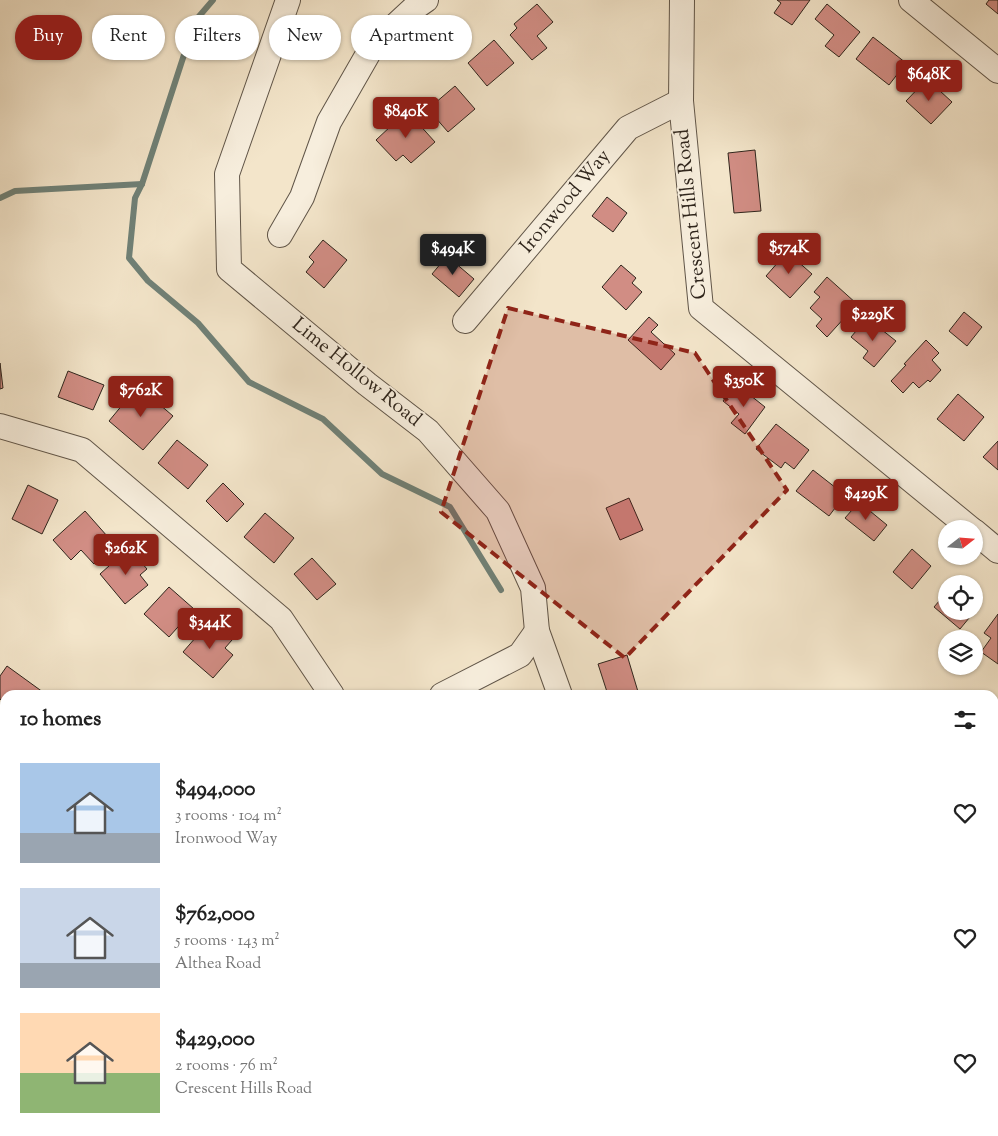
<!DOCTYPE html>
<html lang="en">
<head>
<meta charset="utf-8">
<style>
  body { margin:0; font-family:"Sorts Mill Goudy",serif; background:#f2f2f2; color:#222; height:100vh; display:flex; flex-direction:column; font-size:19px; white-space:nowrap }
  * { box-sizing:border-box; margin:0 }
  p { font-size:16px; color:#767676 }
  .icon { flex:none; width:28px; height:28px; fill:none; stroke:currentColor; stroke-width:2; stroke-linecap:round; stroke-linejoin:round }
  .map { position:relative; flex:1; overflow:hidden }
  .side { position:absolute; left:0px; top:690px; width:999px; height:446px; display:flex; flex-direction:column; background:#fff; border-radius:15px 15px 0 0; box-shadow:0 1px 4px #0004 }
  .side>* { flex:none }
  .top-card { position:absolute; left:15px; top:15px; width:500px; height:45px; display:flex; gap:10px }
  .needle { width:32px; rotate:73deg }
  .controls { position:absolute; left:938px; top:520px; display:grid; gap:10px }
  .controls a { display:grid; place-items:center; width:45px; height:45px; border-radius:50%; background:#fff; box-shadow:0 1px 4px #0004; font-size:25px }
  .price { position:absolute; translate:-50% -42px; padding:0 11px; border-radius:5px; background:#8f2418; color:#fff; font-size:16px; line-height:32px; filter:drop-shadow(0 1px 2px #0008) }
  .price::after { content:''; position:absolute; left:50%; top:30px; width:15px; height:11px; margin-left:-8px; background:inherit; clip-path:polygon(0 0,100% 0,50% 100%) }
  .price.current { background:#222; color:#fff }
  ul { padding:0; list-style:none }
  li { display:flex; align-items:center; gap:15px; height:125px; padding:0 20px }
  li span { display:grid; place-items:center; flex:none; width:140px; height:100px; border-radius:0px; color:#555 }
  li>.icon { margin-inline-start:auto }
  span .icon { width:60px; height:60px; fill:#fffc; stroke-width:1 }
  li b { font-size:21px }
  h2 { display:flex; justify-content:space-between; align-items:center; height:60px; padding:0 20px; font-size:21px }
  .chip { padding:0 18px; border-radius:22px; background:#fff; box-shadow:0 1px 4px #0004; font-size:18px; line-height:45px }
  .chip.current { background:#8f2418; color:#fff }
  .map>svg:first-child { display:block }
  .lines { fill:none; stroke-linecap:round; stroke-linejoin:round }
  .stream { stroke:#708177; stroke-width:6 }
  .building { fill:#d18d84; stroke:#2f251c }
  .minor-casing { stroke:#605548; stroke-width:26 }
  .minor { stroke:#f7eedd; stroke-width:24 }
  .marked { fill:#8f2418; fill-opacity:0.2; stroke:#8f2418; stroke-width:4; stroke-dasharray:10 6; stroke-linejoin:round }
  .labels { text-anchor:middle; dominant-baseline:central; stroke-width:4; stroke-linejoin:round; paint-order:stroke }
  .street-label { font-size:20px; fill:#2f251c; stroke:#f7eedd }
</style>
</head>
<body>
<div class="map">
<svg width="998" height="1136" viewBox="0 0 998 1136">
  <rect width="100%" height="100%" fill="#f3e5ca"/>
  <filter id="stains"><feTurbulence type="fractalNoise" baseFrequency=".004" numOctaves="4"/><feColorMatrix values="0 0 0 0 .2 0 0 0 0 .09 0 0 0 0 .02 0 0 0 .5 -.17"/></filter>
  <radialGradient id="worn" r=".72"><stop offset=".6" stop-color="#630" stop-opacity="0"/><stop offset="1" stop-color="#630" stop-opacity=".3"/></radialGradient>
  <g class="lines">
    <g class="stream">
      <path d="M213,0L195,21L142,184L135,198L129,258L148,281L198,323L249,382L323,419L382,474L450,507L501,590"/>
      <path d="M0,198L15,191L142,184"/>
    </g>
  </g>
  <g class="building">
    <path d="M777,0H810L792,25L774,13L781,3Z"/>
    <path d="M989,0H998V14L986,4Z"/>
    <path d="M537,4L553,22L537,36L547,48L532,60L510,35L517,28L514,24Z"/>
    <path d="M827,4L860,32L839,57L825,46L834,35L815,19Z"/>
    <path d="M873,37L906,63L889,85L856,59Z"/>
    <path d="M494,40L514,63L487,86L468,63Z"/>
    <path d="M927,79L952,102L931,124L906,101Z"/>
    <path d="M455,86L475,109L448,132L428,109Z"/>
    <path d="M407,111L435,142L411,163L403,155L396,161L376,140Z"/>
    <path d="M755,150L761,211L734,213L728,153Z"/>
    <path d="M607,197L627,213L613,232L592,216Z"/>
    <path d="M323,240L347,260L324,288L306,272L314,262L309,257Z"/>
    <path d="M787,252L812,274L790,298L766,276Z"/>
    <path d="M447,256L474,279L459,297L432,274Z"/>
    <path d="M621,265L636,278L632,283L642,292L626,310L602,287Z"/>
    <path d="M827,277L857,304L827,337L816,326L822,319L810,308L820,297L814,292Z"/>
    <path d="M964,312L982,327L967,346L949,331Z"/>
    <path d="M649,317L658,325L651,332L675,354L661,370L628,340Z"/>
    <path d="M867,318L896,341L874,367L863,358L868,351L851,337Z"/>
    <path d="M926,340L939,353L932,360L941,370L930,382L928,380L919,388L913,382L903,393L891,381L906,365L904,364Z"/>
    <path d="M0,363L3,388L0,389Z"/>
    <path d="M68,371L104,385L93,410L58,397Z"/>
    <path d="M736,384L765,407L745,434L731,423L739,414L723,401Z"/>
    <path d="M138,386L173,416L143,450L109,421Z"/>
    <path d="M958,394L984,417L964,441L937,419Z"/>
    <path d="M776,424L809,450L794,469L785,462L781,468L756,449Z"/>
    <path d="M177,440L208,465L188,489L158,463Z"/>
    <path d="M998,441V470L983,457Z"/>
    <path d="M813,470L845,495L829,516L796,491Z"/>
    <path d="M223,483L244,504L227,522L206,501Z"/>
    <path d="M28,485L58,500L42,534L12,519Z"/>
    <path d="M629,498L643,530L620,540L606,508Z"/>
    <path d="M859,502L887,525L874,541L845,518Z"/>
    <path d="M85,511L115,545L94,564L81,550L71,560L53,540Z"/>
    <path d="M265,513L294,538L274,563L244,537Z"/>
    <path d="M129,548L147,569L140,575L148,585L125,604L100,574Z"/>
    <path d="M912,549L931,566L912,589L893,572Z"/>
    <path d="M312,558L336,584L317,600L294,574Z"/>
    <path d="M169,587L194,609L169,637L144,614Z"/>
    <path d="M946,593V611H974V602L979,606L960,629L934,607Z"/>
    <path d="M998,614V664L981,652L991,638L984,633Z"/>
    <path d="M210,621L232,640L225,648L233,655L213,678L183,652Z"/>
    <path d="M627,655L639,695H608L598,664Z"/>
    <path d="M7,666L47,695H5V703L0,699V676Z"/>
    <path d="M0,823L5,831V866L0,869Z"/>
    <path d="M994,866L998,871V893L994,897Z"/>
    <path d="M994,1036L998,1039V1068L994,1073Z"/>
    <path d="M726,1131H755L756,1136H727Z"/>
  </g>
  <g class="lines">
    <defs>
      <g id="minor">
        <path d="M288,0L227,174L229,269L367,384L428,431L498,511L533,588L537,631L560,695"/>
        <path d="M682,0L681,101L701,308L971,529"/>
        <path d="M911,0L998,71"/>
        <path d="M280,235L302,197L329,122L372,47L413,9L426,0"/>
        <path d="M465,321L628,128L681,101"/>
        <path d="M0,426L82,450L281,619L332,695"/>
        <path d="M974,531L998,551"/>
        <path d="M442,695L520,655L537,631"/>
        <path d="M0,769L5,772"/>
        <path d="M0,956L5,953"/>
        <path d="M994,983L998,986"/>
        <path d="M674,1131L675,1136"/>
      </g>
    </defs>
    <use href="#minor" class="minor-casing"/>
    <use href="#minor" class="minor"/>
  </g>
  <path class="marked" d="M508,308L695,353L787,490L625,658L441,512Z"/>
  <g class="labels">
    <g class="street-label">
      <text transform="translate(566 202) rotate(-50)">Ironwood Way</text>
      <text transform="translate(692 214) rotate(-96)">Crescent Hills Road</text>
      <text transform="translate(356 373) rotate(39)">Lime Hollow Road</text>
    </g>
  </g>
  <rect width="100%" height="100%" filter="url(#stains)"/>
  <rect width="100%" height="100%" fill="url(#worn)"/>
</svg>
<div class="controls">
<a><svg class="needle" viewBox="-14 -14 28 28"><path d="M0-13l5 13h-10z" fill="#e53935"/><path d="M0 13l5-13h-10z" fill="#767676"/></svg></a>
<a><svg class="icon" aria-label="locate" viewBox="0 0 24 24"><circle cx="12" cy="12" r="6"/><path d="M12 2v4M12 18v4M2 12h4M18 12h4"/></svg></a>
<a><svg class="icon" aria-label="layers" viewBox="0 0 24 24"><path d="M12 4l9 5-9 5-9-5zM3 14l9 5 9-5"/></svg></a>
</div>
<b class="price" style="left:929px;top:102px">$648K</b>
<b class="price" style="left:406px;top:139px">$840K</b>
<b class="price" style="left:789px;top:275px">$574K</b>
<b class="price current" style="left:453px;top:276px">$494K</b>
<b class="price" style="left:873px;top:342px">$229K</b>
<b class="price" style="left:744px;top:408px">$350K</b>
<b class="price" style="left:141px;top:418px">$762K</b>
<b class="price" style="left:866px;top:521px">$429K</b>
<b class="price" style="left:126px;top:576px">$262K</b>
<b class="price" style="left:210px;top:650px">$344K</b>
<div class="top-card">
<a class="chip current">Buy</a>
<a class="chip">Rent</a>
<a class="chip">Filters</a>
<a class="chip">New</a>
<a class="chip">Apartment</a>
</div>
<section class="side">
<h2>10 homes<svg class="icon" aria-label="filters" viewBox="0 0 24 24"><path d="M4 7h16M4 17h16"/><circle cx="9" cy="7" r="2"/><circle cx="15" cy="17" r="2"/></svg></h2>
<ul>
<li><span style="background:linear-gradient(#a9c7e8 70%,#9aa5b1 0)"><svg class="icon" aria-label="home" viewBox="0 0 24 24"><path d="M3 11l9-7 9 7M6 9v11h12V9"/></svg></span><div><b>$494,000</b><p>3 rooms · 104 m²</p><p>Ironwood Way</p></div><svg class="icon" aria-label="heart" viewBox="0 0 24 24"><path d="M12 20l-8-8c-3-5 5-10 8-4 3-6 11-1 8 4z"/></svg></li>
<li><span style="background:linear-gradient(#c9d6e8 75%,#9aa5b1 0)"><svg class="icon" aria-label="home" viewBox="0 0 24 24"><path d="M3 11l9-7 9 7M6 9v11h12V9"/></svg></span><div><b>$762,000</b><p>5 rooms · 143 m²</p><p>Althea Road</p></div><svg class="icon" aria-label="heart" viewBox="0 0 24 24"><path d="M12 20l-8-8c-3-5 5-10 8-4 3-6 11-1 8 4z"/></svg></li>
<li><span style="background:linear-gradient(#ffd9b3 60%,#8fb573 0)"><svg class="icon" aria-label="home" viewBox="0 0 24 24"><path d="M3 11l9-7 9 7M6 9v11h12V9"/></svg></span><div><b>$429,000</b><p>2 rooms · 76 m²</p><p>Crescent Hills Road</p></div><svg class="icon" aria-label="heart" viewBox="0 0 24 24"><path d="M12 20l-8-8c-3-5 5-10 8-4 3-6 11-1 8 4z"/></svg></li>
</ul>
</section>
</div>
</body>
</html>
